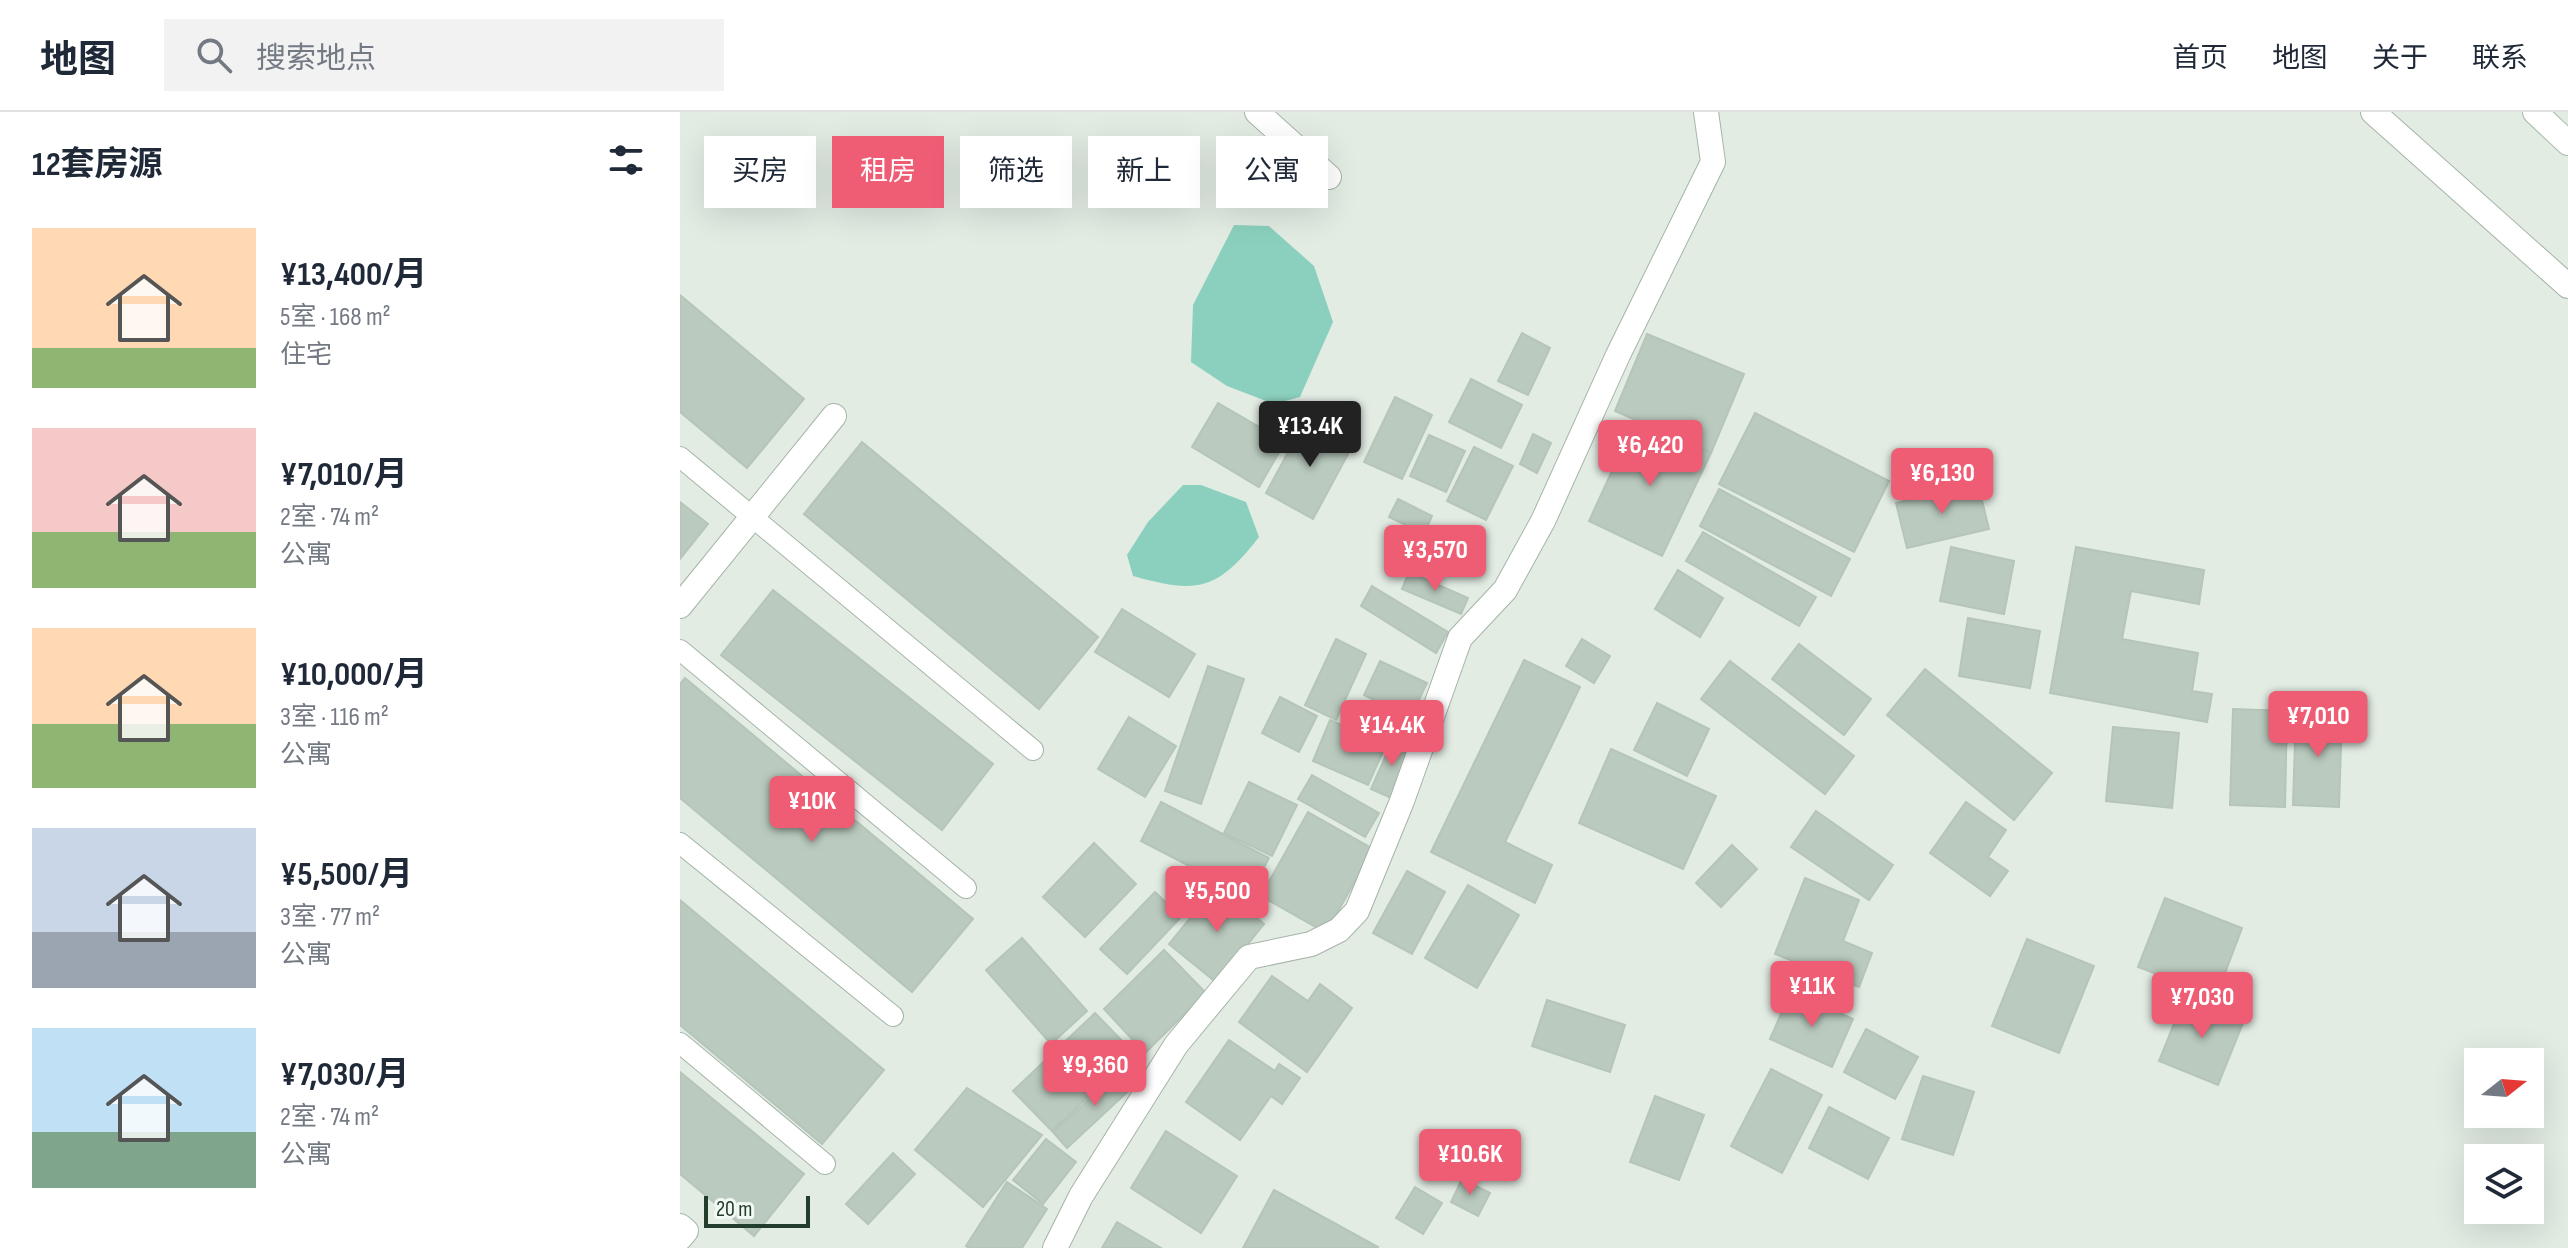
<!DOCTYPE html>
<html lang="zh">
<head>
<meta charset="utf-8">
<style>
  body { margin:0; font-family:"Sofia Sans Condensed","Noto Sans SC",sans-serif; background:#f2f2f3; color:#1f2937; height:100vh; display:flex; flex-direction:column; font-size:30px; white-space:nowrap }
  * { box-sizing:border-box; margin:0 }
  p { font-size:26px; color:#747a83 }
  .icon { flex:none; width:44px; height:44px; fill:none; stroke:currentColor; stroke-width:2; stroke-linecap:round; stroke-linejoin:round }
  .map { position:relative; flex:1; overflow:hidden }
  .sheet { display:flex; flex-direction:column; background:#fff; width:680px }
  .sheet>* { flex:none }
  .banner { position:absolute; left:24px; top:24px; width:760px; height:72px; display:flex; gap:16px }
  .needle { width:52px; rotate:73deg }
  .controls { position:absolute; left:1784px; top:936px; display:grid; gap:16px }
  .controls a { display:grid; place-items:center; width:80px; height:80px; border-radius:0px; background:#fff; box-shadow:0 8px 32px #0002; font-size:40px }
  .scale { position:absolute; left:24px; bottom:20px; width:106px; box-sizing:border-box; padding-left:8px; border:4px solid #223d2b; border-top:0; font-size:22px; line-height:28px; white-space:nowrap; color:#223d2b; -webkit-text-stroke:6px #f2f8f3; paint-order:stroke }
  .price { position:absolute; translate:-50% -68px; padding:0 18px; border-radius:8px; background:#ef5d75; color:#fff; font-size:26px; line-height:52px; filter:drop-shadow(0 2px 4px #0008) }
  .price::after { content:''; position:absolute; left:50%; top:48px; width:24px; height:18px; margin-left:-12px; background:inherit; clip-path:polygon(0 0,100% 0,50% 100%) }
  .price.on { background:#222; color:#fff }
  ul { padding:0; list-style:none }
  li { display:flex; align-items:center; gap:24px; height:200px; padding:0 32px }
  li span { display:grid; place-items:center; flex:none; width:224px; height:160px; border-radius:0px; color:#555 }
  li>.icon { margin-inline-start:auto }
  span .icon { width:96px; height:96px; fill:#fffc; stroke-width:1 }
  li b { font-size:34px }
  h2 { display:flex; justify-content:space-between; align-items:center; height:96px; padding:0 32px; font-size:34px }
  .pill { padding:0 28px; border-radius:0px; background:#fff; box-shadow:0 8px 32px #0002; font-size:28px; line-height:72px }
  .pill.on { background:#ef5d75; color:#fff }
  header { display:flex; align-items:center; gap:48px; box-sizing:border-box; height:112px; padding:0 40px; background:#fff; border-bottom:2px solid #e0e1e3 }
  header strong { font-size:38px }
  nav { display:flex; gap:44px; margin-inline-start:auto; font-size:28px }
  .search { width:560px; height:72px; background:#f2f2f3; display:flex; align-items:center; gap:20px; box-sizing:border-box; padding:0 28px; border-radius:0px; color:#747a83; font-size:30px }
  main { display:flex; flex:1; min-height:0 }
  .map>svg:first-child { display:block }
  .water { fill:#8bd0be }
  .building { fill:#bacabe; stroke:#b5c5b8; stroke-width:2 }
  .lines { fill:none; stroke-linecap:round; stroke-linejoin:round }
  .lane-casing { stroke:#a5b4a8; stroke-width:22 }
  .street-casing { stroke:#a5b4a8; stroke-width:26 }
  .secondary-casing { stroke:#a3baa9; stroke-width:26 }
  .lane { stroke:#fff; stroke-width:20 }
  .street { stroke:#fff; stroke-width:24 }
  .secondary { stroke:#fff; stroke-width:24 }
</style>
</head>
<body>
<header>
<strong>地图</strong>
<div class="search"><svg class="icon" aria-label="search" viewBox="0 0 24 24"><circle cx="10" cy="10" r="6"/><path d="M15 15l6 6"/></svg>搜索地点</div>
<nav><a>首页</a><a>地图</a><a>关于</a><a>联系</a></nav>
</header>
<main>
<section class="sheet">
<h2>12套房源<svg class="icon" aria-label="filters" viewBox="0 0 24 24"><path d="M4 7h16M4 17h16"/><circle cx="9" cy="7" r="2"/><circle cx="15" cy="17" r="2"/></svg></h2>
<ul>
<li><span style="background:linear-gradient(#ffd9b3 75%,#8fb573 0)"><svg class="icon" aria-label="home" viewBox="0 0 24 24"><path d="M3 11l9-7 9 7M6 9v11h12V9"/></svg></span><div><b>¥13,400/月</b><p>5室 · 168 m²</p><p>住宅</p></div></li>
<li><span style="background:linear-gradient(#f6c9c9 65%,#8fb573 0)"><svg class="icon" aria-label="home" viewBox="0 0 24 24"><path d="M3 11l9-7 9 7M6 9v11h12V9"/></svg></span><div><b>¥7,010/月</b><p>2室 · 74 m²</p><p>公寓</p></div></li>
<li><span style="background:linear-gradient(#ffd9b3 60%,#8fb573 0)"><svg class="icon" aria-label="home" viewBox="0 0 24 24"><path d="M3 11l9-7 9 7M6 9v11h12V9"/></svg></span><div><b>¥10,000/月</b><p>3室 · 116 m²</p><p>公寓</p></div></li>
<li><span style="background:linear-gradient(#c9d6e8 65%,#9aa5b1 0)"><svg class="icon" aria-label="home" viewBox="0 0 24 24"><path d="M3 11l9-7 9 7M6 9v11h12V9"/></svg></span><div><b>¥5,500/月</b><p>3室 · 77 m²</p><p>公寓</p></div></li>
<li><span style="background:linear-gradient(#bfe0f5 65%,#7fa58c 0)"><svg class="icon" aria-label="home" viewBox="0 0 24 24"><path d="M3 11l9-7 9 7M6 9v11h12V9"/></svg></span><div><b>¥7,030/月</b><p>2室 · 74 m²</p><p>公寓</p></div></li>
</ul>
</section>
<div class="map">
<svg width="1888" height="1136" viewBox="0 0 1888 1136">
  <rect width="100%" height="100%" fill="#e2ece3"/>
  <g class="water">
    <path d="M554,113L589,114L634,154L653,210L620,285L594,292L547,274L511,250L513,193Z"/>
    <path d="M503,373H521L566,390L579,425C537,479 517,482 453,464L447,443L468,410Z"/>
  </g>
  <g class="building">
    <path d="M0,183L124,287L67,356L0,300Z"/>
    <path d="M842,221L870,236L848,283L818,269Z"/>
    <path d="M967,222L1064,262L1031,341L935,299Z"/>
    <path d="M791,267L842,293L821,336L769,310Z"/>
    <path d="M715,285L752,303L722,367L684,350Z"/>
    <path d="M538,291L605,330L579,375L512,335Z"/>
    <path d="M1075,301L1209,369L1174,440L1039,372Z"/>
    <path d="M626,307L673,333L633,407L586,381Z"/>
    <path d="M955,309L1031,341L982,444L909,409Z"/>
    <path d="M853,322L871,331L857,361L840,352Z"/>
    <path d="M749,323L785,339L766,380L730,364Z"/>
    <path d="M182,330L418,525L359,597L124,402Z"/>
    <path d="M794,335L833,354L806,408L767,389Z"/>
    <path d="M1298,372L1309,417L1227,436L1216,391Z"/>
    <path d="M1039,377L1170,447L1151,484L1020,414Z"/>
    <path d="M718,387L752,404L744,422L709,405Z"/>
    <path d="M0,390L28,412L0,447Z"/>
    <path d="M1023,420L1136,485L1119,514L1006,449Z"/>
    <path d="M1271,435L1334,449L1324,502L1260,489Z"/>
    <path d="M1396,435L1524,458L1519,492L1451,479L1442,527L1518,541L1512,579L1532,582L1527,610L1370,581Z"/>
    <path d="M998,458L1043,486L1020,525L975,497Z"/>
    <path d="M729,460L788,486L781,502L722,477Z"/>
    <path d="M692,474L768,520L756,541L681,494Z"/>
    <path d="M93,478L313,652L262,718L41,543Z"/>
    <path d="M442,497L515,542L489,585L415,540Z"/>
    <path d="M1288,506L1360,519L1350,576L1279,564Z"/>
    <path d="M656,527L686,542L656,608L625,593Z"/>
    <path d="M902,527L930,544L914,571L886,554Z"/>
    <path d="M1119,532L1191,587L1164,623L1092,567Z"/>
    <path d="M844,548L900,575L825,730L872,753L855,791L751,740Z"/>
    <path d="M700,549L747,571L730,606L684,583Z"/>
    <path d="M1050,549L1174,644L1145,682L1021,587Z"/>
    <path d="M528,554L564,567L521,692L485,679Z"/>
    <path d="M1245,557L1372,661L1334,708L1207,603Z"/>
    <path d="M5,566L293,807L232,880L0,686V572Z"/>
    <path d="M600,585L637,604L619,640L582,621Z"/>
    <path d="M977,591L1029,617L1007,664L954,638Z"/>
    <path d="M1553,597L1607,599L1605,695L1550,693Z"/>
    <path d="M1616,599L1662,601L1659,695L1613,693Z"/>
    <path d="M449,605L496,634L465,685L418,657Z"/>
    <path d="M650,608L706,633L688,673L633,649Z"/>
    <path d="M1433,615L1499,621L1492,696L1426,689Z"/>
    <path d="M714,625L734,634L711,686L691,677Z"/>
    <path d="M931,637L1036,684L1003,757L899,711Z"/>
    <path d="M632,663L699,701L685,725L618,687Z"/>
    <path d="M569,670L617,693L592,744L544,721Z"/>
    <path d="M481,690L589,746L569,785L461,729Z"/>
    <path d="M1286,690L1326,718L1308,745L1328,759L1310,784L1250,741Z"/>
    <path d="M1136,699L1213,753L1189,788L1111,735Z"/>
    <path d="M628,700L693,737L646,821L581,784Z"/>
    <path d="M414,731L456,772L405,825L363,785Z"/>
    <path d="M1052,733L1077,757L1041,795L1016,771Z"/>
    <path d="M727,759L765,780L732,842L693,821Z"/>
    <path d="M1125,766L1179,788L1163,829L1192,841L1179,875L1095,842Z"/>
    <path d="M537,773L584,812L537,871L489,832Z"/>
    <path d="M788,773L839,803L797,876L745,846Z"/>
    <path d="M475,780L501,805L447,862L420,837Z"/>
    <path d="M1485,786L1562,816L1536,885L1458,855Z"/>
    <path d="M0,788L204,958L142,1032L0,913Z"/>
    <path d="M342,826L407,899L371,932L306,858Z"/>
    <path d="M1347,827L1414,854L1379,941L1312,914Z"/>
    <path d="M484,838L526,881L465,941L424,897Z"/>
    <path d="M592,864L628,889L640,872L672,896L627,960L559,910Z"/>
    <path d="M1111,879L1173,907L1152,955L1090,927Z"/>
    <path d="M1506,882L1565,906L1538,973L1479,949Z"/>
    <path d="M867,888L945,913L930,960L852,934Z"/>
    <path d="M415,901L454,941L372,1019L333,979Z"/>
    <path d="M1186,917L1238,945L1215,987L1164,960Z"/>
    <path d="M549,928L595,959L599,952L620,966L602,992L591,984L560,1028L506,990Z"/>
    <path d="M444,955L457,971L387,1036L373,1020Z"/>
    <path d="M1091,957L1142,983L1102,1061L1051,1034Z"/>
    <path d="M0,960L124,1062L74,1124L0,1062Z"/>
    <path d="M1243,964L1294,980L1273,1043L1222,1027Z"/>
    <path d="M287,976L362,1023L303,1095L235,1038Z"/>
    <path d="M975,984L1024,1003L999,1068L950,1050Z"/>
    <path d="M1149,995L1209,1026L1188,1067L1129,1036Z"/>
    <path d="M486,1019L557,1064L521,1121L451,1076Z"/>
    <path d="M366,1027L396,1050L363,1092L333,1068Z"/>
    <path d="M213,1041L235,1062L188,1112L166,1092Z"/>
    <path d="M782,1067L810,1081L798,1104L771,1090Z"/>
    <path d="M327,1070L367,1097L342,1136H289L286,1134Z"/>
    <path d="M735,1075L762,1091L743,1122L716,1106Z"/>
    <path d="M594,1078L698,1135L697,1136H563Z"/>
    <path d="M437,1110L481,1136H422Z"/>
  </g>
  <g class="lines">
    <defs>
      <g id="lane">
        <path d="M0,345L353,638"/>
        <path d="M0,538L286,776"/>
        <path d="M0,731L213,904"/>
        <path d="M0,931L145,1052"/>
      </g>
      <g id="street">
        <path d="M577,0L649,65"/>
        <path d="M1693,0L1888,174"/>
        <path d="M0,494L154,304"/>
        <path d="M375,1136L401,1084L496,933L569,845L631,832L659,818L677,799L722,689L780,526L825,478L863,409L938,243L1033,50L1026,0"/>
      </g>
      <g id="secondary">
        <path d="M1855,0L1888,31"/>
        <path d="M0,1114L6,1119L0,1126"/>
      </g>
    </defs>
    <use href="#lane" class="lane-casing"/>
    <use href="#street" class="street-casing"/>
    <use href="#secondary" class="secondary-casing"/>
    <use href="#lane" class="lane"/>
    <use href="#street" class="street"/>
    <use href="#secondary" class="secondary"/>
  </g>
</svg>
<div class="controls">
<a><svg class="needle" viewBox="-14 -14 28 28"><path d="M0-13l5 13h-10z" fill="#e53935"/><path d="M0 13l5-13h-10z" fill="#747a83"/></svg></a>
<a><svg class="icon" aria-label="layers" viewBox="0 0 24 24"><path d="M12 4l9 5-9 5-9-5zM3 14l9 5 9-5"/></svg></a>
</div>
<div class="scale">20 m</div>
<b class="price on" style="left:630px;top:357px">¥13.4K</b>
<b class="price" style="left:970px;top:376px">¥6,420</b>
<b class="price" style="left:1262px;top:404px">¥6,130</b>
<b class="price" style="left:755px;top:481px">¥3,570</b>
<b class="price" style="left:1638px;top:647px">¥7,010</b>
<b class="price" style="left:712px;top:656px">¥14.4K</b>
<b class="price" style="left:132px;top:732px">¥10K</b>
<b class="price" style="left:537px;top:822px">¥5,500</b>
<b class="price" style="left:1132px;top:917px">¥11K</b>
<b class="price" style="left:1522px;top:928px">¥7,030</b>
<b class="price" style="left:415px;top:996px">¥9,360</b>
<b class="price" style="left:790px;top:1085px">¥10.6K</b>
<div class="banner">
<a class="pill">买房</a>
<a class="pill on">租房</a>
<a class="pill">筛选</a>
<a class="pill">新上</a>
<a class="pill">公寓</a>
</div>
</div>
</main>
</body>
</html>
